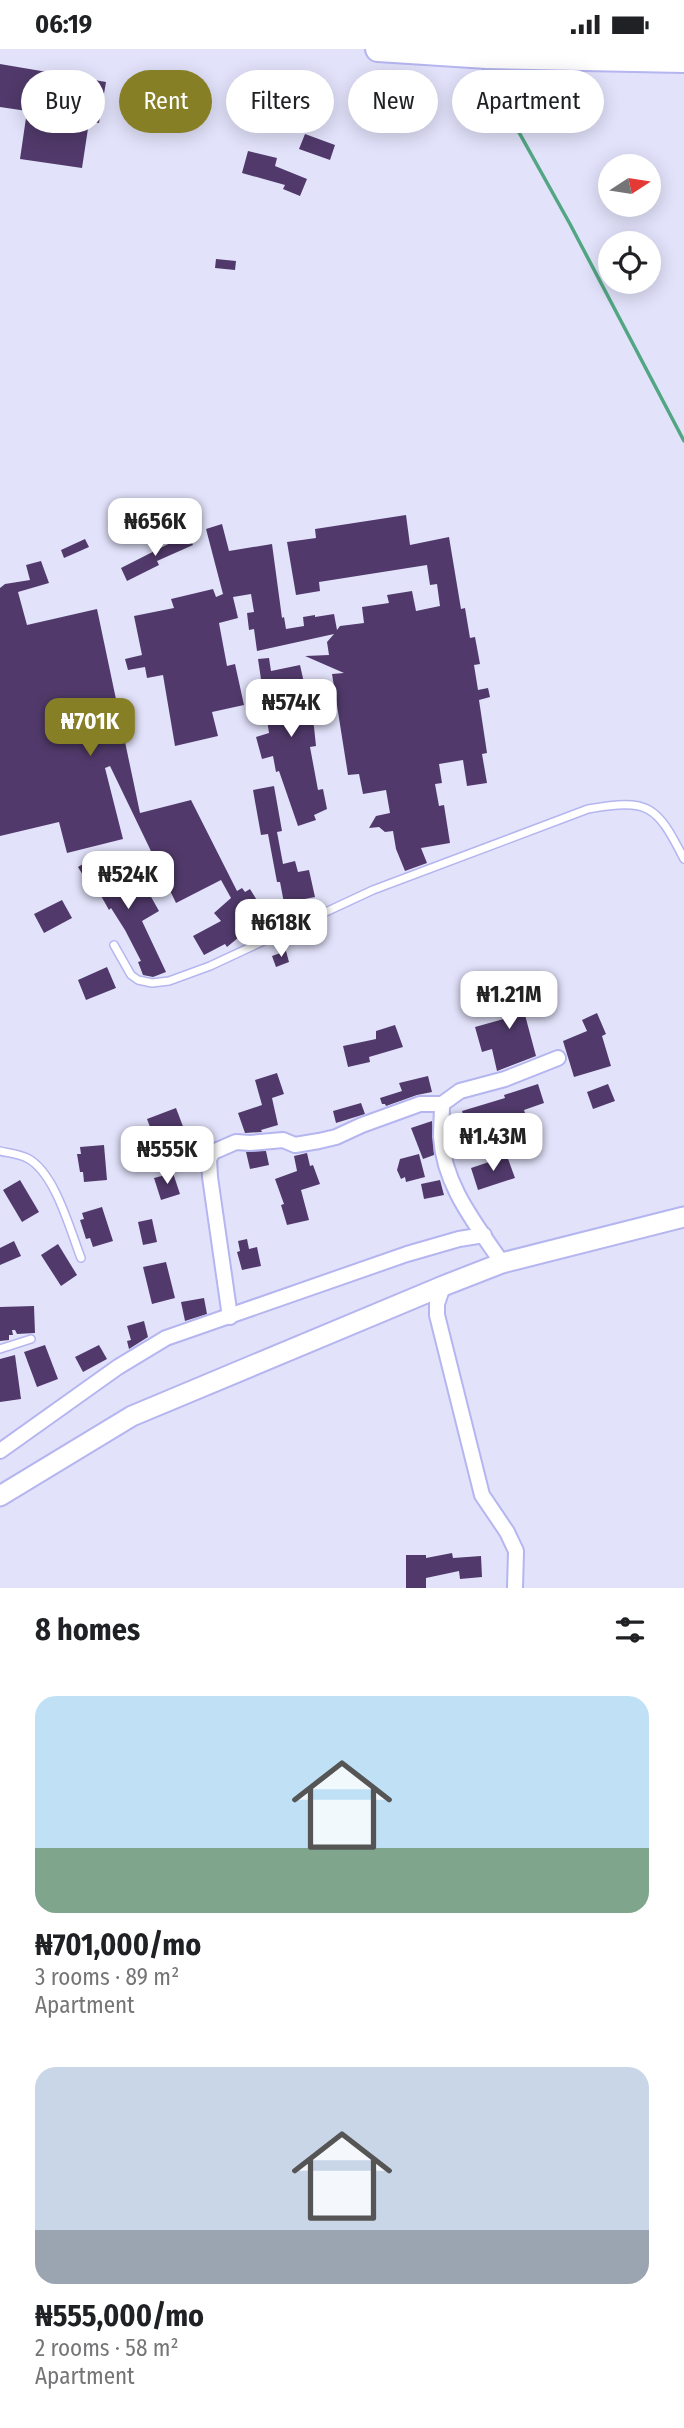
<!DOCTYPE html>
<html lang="en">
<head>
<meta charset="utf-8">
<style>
  body { margin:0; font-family:"Fira Sans Condensed",sans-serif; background:#f2f2f2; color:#202124; height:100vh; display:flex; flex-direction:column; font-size:26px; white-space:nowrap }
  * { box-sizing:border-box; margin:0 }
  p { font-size:23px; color:#757577 }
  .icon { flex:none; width:38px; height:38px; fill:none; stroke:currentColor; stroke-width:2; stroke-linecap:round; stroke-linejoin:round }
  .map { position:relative; height:1539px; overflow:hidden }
  .panel { display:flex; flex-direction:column; background:#fff; flex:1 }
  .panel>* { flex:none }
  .hud { position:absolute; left:21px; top:21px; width:642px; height:63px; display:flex; gap:14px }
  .needle { width:46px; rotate:78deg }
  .controls { position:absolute; left:598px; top:105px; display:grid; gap:14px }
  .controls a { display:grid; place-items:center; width:63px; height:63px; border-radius:50%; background:#fff; box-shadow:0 4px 18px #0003; font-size:35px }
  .price { position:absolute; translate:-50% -60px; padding:0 16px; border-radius:14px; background:#fff; color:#222; font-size:23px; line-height:46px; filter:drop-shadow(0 2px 4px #0008) }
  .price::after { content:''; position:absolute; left:50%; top:42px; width:21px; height:16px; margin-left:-10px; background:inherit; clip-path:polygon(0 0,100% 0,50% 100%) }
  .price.current { background:#867f26; color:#fff }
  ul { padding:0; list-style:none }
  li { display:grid; align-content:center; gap:14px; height:371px; padding:0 35px }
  li span { display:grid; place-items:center; height:217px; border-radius:21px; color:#555 }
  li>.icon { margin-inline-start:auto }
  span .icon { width:126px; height:126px; fill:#fffc; stroke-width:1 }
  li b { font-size:30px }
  h2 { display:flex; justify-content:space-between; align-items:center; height:84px; padding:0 35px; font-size:30px }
  .tag { padding:0 24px; border-radius:32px; background:#fff; box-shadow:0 4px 18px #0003; font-size:24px; line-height:63px }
  .tag.current { background:#867f26; color:#fff }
  .status { display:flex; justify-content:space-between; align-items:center; height:49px; padding:0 35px; background:#fff; direction:ltr }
  .status svg { height:19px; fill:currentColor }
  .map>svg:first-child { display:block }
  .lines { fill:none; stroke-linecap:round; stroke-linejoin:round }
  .stream { stroke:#53a683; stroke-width:3.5 }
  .building { fill:#513a6b }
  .lane-casing { stroke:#b5b5f0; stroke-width:10 }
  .street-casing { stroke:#b5b5f0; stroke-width:18 }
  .secondary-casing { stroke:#b5b5f0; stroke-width:23 }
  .highway-casing { stroke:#b5b5f0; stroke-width:28 }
  .lane { stroke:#fff; stroke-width:7 }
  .street { stroke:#fff; stroke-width:14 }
  .secondary { stroke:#fff; stroke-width:19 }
  .highway { stroke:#fff; stroke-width:24 }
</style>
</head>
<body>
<div class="status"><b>06:19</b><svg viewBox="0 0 49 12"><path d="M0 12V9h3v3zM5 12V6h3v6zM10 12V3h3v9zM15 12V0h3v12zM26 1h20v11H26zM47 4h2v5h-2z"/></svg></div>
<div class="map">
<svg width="684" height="1539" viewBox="0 0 684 1539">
  <rect width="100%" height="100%" fill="#e2e3fb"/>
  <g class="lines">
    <path class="stream" d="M482,17L570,175L684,392"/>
  </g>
  <g class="building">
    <path d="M0,15L106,33L99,74L89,73L82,119L20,110L27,62L0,58Z"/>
    <path d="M305,85L335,96L330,111L299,100Z"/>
    <path d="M248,102L277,109L275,117L307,130L300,147L283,140L285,136L242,124Z"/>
    <path d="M216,210L236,212L235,221L215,219Z"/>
    <path d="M406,466L410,496L449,488L461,560L465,559L470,589L475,588L480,615L474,616L478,641L488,639L490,648L479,651L487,704L482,705L487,734L467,737L463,711L439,715L442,734L435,735L439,757L444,756L450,794L421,799L427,814L405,822L396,800L393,782L385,783L379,778L369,779L376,767L390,764L386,741L363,745L359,725L348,726L332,625L344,624L305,607L329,606L327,593L334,585L257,602L254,580L249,581L247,564L254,563L251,545L233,548L238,569L219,574L227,617L235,615L244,656L212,663L218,687L175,697L163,626L147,629L145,618L128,621L125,610L142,606L134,567L174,559L171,550L213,540L216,548L223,545L206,480L222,475L229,502L272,495L282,569L284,568L286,580L304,577L303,568L315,566V568L334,565L337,581L340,577L364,574L362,558L389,554L387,546L412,542L416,562L440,557L437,535L430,536L427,516L319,533L320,542L296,546L287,493L316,489L315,480Z"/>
    <path d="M188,485L193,496L157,512L159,516L127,532L121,519Z"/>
    <path d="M85,490L89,498L64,509L61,501Z"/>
    <path d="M41,512L49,534L18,543L27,576L97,560L140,764L191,751L237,842L242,839L245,843L250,840L271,874L260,880L256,874L227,898L225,895L204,906L193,887L221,872L214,864L231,849L221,831L176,854L110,717L105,719L123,790L67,804L59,773L0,787V539L5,535L30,531L26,516Z"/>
    <path d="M269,609L271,622L300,616L314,678L316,697L310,698L318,741L323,740L327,760L314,766L316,771L298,777L279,722L276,723L273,707L262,710L256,688L269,684L258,610Z"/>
    <path d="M274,737L282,782L277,783L283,815L295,812L298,823L309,821L315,848L284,854L280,833H277L268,785L261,786L253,741Z"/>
    <path d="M96,807L114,835L134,824L147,847L150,846L159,862L142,872L166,923L153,928L143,926L138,913L141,912L125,881L111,859L109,861L96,838L92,841L78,818Z"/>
    <path d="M62,851L72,869L44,884L34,865Z"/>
    <path d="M286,902L289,913L276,918L272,907Z"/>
    <path d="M107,918L116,939L86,951L78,931Z"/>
    <path d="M519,931L532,962L525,966L536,1007L497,1022L492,1000L482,1003L475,978L511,968L499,939Z"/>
    <path d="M597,964L606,985L602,987L611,1017L574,1028L563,992L587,982L582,971Z"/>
    <path d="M395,976L403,998L369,1008L370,1013L348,1018L343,997L376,990V982Z"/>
    <path d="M277,1024L284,1045L272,1049L278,1076L261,1081L262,1083L245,1084L238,1064L262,1056L255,1031Z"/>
    <path d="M428,1027L432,1043L417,1046L386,1057L385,1055H382L380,1049L402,1042L399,1034Z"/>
    <path d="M538,1035L544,1054L524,1061L532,1085L515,1091L507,1067L467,1079L462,1062L505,1049L504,1046Z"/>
    <path d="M608,1035L615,1052L593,1060L587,1043Z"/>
    <path d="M361,1054L365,1065L336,1074L333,1062Z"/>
    <path d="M176,1059L184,1080L155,1091L147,1070Z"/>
    <path d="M432,1072L434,1106L423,1110L411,1079Z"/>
    <path d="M104,1096L107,1131L84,1133L83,1123H80L77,1105H81L80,1098Z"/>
    <path d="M266,1102L269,1116L250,1120L246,1103Z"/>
    <path d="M307,1104L310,1117L313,1116L320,1135L301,1141L309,1171L287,1176L281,1156L284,1155L275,1130L297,1122L294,1107Z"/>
    <path d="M419,1105L425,1128L406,1133L405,1128L401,1130L397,1121L400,1110Z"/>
    <path d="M507,1107L515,1129L478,1141L471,1119Z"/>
    <path d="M173,1124L180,1145L161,1151L154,1129Z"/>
    <path d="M20,1131L39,1163L22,1173L3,1141Z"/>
    <path d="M440,1131L444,1146L424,1150L421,1135Z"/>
    <path d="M102,1158L113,1192L93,1198L90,1189L86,1190L80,1171L84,1170L82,1164Z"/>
    <path d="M152,1170L157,1193L143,1196L138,1173Z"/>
    <path d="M247,1190L249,1200L257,1198L261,1217L242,1221L237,1203L240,1202L238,1192Z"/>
    <path d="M14,1192L21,1207L0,1216V1199Z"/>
    <path d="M58,1195L77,1226L61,1237L41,1206Z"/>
    <path d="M166,1213L175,1249L152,1255L143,1218Z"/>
    <path d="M204,1249L207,1265L185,1272L181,1253Z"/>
    <path d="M34,1257L35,1284L17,1285L15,1281H12L13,1286H9V1291L0,1292V1258Z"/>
    <path d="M144,1272L148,1288L129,1300L127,1292L131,1291L127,1277Z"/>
    <path d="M45,1296L58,1330L37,1338L24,1303Z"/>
    <path d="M99,1296L107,1310L83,1323L75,1308Z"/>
    <path d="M15,1306L21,1350L0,1353V1310Z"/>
    <path d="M452,1504L453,1509L481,1507L482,1528L460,1530L459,1522L426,1529V1539H406V1506H426V1509Z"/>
  </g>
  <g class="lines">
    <defs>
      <g id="lane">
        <path d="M114,896L131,926L138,931L152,934L169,932L210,917L373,841L588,760C649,750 656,755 684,810"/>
        <path d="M0,1102C8,1104 19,1105 27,1109C55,1123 70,1181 81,1209"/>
        <path d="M0,1300L31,1290"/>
      </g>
      <g id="street">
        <path d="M502,1214C476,1175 444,1137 441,1088C441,1077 442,1066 442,1055L460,1042L505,1030L558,1009"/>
        <path d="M443,1237L437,1255V1266L482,1446L507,1483L516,1502L515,1539"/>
        <path d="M230,1268L210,1128L209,1110L213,1103L236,1093L250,1094L283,1091L295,1096L319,1092L336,1088L362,1076L420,1055H442"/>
        <path d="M0,1402L118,1318L166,1289L407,1205L459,1190L484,1186"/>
      </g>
      <path id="secondary" d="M0,1447L132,1367L443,1237L502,1214L684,1168"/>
      <path id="highway" d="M378,0L487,7L684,11"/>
    </defs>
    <use href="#lane" class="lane-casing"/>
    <use href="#street" class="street-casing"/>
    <use href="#secondary" class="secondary-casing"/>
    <use href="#highway" class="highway-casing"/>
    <use href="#lane" class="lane"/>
    <use href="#street" class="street"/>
    <use href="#secondary" class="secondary"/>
    <use href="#highway" class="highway"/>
  </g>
</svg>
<div class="controls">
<a><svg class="needle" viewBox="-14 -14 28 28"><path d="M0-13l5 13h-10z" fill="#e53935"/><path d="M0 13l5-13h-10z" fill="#757577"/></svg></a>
<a><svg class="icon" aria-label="locate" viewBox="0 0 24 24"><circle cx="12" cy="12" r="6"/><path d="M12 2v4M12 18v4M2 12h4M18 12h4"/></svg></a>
</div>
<b class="price" style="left:155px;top:509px">₦656K</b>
<b class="price" style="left:291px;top:690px">₦574K</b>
<b class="price current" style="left:90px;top:709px">₦701K</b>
<b class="price" style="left:128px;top:862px">₦524K</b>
<b class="price" style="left:281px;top:910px">₦618K</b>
<b class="price" style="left:509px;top:982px">₦1.21M</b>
<b class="price" style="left:493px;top:1124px">₦1.43M</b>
<b class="price" style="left:167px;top:1137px">₦555K</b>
<div class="hud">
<a class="tag">Buy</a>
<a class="tag current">Rent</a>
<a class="tag">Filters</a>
<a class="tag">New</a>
<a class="tag">Apartment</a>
</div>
</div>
<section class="panel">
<h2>8 homes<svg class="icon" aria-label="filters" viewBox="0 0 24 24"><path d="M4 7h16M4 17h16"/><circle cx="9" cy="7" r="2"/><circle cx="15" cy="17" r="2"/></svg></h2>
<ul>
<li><span style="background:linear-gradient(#bfe0f5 70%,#7fa58c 0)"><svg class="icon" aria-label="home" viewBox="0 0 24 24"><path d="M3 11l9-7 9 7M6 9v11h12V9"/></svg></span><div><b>₦701,000/mo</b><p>3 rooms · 89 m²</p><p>Apartment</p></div></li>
<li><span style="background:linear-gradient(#c9d6e8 75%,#9aa5b1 0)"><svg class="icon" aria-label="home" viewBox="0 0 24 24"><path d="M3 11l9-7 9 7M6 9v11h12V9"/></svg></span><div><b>₦555,000/mo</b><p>2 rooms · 58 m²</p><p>Apartment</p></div></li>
</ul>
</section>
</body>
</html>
